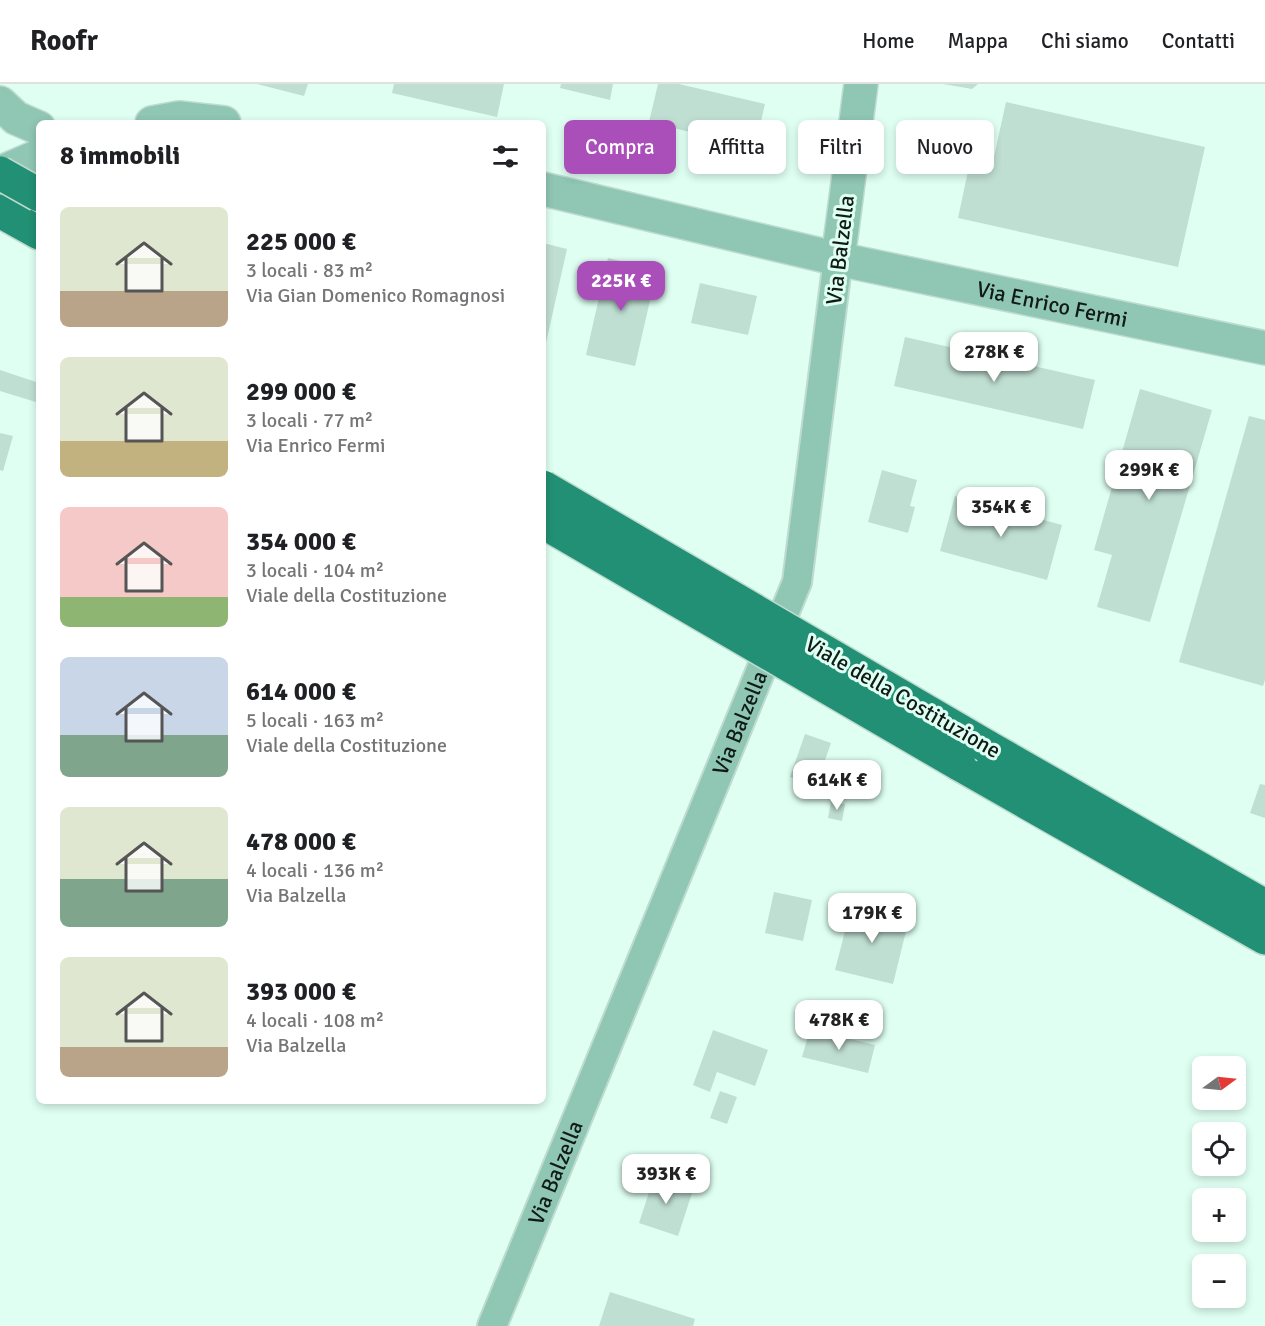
<!DOCTYPE html>
<html lang="it">
<head>
<meta charset="utf-8">
<style>
  body { margin:0; font-family:Signika,sans-serif; background:#f2f2f2; color:#202124; height:100vh; display:flex; flex-direction:column; font-size:22px; white-space:nowrap }
  * { box-sizing:border-box; margin:0 }
  p { font-size:20px; color:#757577 }
  .icon { flex:none; width:33px; height:33px; fill:none; stroke:currentColor; stroke-width:2; stroke-linecap:round; stroke-linejoin:round }
  .map { position:relative; flex:1; overflow:hidden }
  .drawer { position:absolute; left:36px; top:36px; width:510px; height:984px; display:flex; flex-direction:column; background:#fff; border-radius:9px; box-shadow:0 3px 9px #0003 }
  .drawer>* { flex:none }
  .top-card { position:absolute; left:564px; top:36px; width:570px; height:54px; display:flex; gap:12px }
  .needle { width:39px; rotate:75deg }
  .buttons { position:absolute; left:1192px; top:972px; display:grid; gap:12px }
  .buttons a { display:grid; place-items:center; width:54px; height:54px; border-radius:9px; background:#fff; box-shadow:0 3px 9px #0003; font-size:30px }
  .price { position:absolute; translate:-50% -51px; padding:0 14px; border-radius:12px; background:#fff; color:#222; font-size:20px; line-height:39px; filter:drop-shadow(0 2px 3px #0008) }
  .price::after { content:''; position:absolute; left:50%; top:36px; width:18px; height:14px; margin-left:-9px; background:inherit; clip-path:polygon(0 0,100% 0,50% 100%) }
  .price.selected { background:#aa4fba; color:#fff }
  ul { padding:0; list-style:none }
  li { display:flex; align-items:center; gap:18px; height:150px; padding:0 24px }
  li span { display:grid; place-items:center; flex:none; width:168px; height:120px; border-radius:9px; color:#555 }
  li>.icon { margin-inline-start:auto }
  span .icon { width:72px; height:72px; fill:#fffc; stroke-width:1 }
  li b { font-size:26px }
  h2 { display:flex; justify-content:space-between; align-items:center; height:72px; padding:0 24px; font-size:26px }
  .chip { padding:0 21px; border-radius:9px; background:#fff; box-shadow:0 3px 9px #0003; font-size:21px; line-height:54px }
  .chip.selected { background:#aa4fba; color:#fff }
  header { display:flex; align-items:center; gap:36px; box-sizing:border-box; height:84px; padding:0 30px; background:#fff; border-bottom:2px solid #e0e0e0 }
  header strong { font-size:28px }
  nav { display:flex; gap:33px; margin-inline-start:auto; font-size:21px }
  .map>svg:first-child { display:block }
  .building { fill:#c0dfd3 }
  .lines { fill:none; stroke-linecap:round; stroke-linejoin:round }
  .minor-casing { stroke:#bedbd0; stroke-width:32 }
  .tertiary-casing { stroke:#bedbd0; stroke-width:36 }
  .trunk-casing { stroke:#bedbd0; stroke-width:36 }
  .minor { stroke:#90c6b4; stroke-width:28 }
  .tertiary { stroke:#90c6b4; stroke-width:33 }
  .trunk { stroke:#229074; stroke-width:33 }
  .trunk-bridge-casing { stroke:#bedbd0; stroke-width:36; stroke-linecap:butt }
  .trunk-bridge { stroke:#229074; stroke-width:33 }
  .labels { text-anchor:middle; dominant-baseline:central; stroke-width:6; stroke-linejoin:round; paint-order:stroke }
  .street-label { font-size:22px; fill:#101b17; stroke:#dffff3 }
</style>
</head>
<body>
<header>
<strong>Roofr</strong>
<nav><a>Home</a><a>Mappa</a><a>Chi siamo</a><a>Contatti</a></nav>
</header>
<div class="map">
<svg width="1265" height="1242" viewBox="0 0 1265 1242">
  <rect width="100%" height="100%" fill="#dffff3"/>
  <g class="building">
    <path d="M257,0H308L304,12Z"/>
    <path d="M394,0H504L497,33L392,9Z"/>
    <path d="M561,0H613L610,16L560,4Z"/>
    <path d="M658,0H679L765,20L750,85L697,73L702,51L649,38Z"/>
    <path d="M943,0H978L972,5Z"/>
    <path d="M1006,18L1205,63L1178,183L958,134L971,73L993,77Z"/>
    <path d="M543,159L567,165L544,268L543,267Z"/>
    <path d="M608,174L657,186L635,282L586,271Z"/>
    <path d="M700,199L757,212L748,251L691,239Z"/>
    <path d="M905,253L1095,296L1083,345L894,302Z"/>
    <path d="M0,286L39,299V319L0,307Z"/>
    <path d="M1140,305L1212,326L1150,538L1097,523L1112,471L1094,466Z"/>
    <path d="M1249,332L1265,336V596L1263,602L1179,578Z"/>
    <path d="M0,349L13,352L3,387L0,386Z"/>
    <path d="M882,386L917,396L910,422L915,423L908,449L868,438Z"/>
    <path d="M955,412L1062,441L1047,496L940,467Z"/>
    <path d="M805,650L831,659L816,702L790,693Z"/>
    <path d="M1260,700L1265,701V734L1250,729Z"/>
    <path d="M831,718L845,720L842,737L828,734Z"/>
    <path d="M774,808L812,816L803,857L765,849Z"/>
    <path d="M852,820L909,835L893,900L835,886Z"/>
    <path d="M810,945L875,961L868,989L802,973Z"/>
    <path d="M713,946L768,966L755,1002L717,988L710,1008L693,1001Z"/>
    <path d="M720,1007L737,1013L727,1040L710,1034Z"/>
    <path d="M655,1090L694,1103L678,1152L639,1139Z"/>
    <path d="M610,1208L695,1235L693,1242H599Z"/>
  </g>
  <g class="lines">
    <defs>
      <g id="minor">
        <path id="s1" d="M492,1242L797,498L838,175"/>
      </g>
      <g id="tertiary">
        <path d="M0,19L16,34L39,44"/>
        <path d="M152,39L179,34L224,39"/>
        <path d="M0,89L39,72"/>
        <path id="s2" d="M543,105L838,175L1265,264"/>
        <path d="M838,175L861,0"/>
      </g>
      <g id="trunk">
        <path d="M0,127L39,149"/>
        <path d="M986,662L1265,822"/>
        <path d="M959,680L1265,854"/>
      </g>
    </defs>
    <use href="#minor" class="minor-casing"/>
    <use href="#tertiary" class="tertiary-casing"/>
    <use href="#trunk" class="trunk-casing"/>
    <use href="#minor" class="minor"/>
    <use href="#tertiary" class="tertiary"/>
    <use href="#trunk" class="trunk"/>
    <defs>
      <g id="trunk-bridge">
        <path d="M0,89L39,111"/>
        <path d="M543,403L986,662"/>
        <path d="M543,438L959,680"/>
      </g>
    </defs>
    <use href="#trunk-bridge" class="trunk-bridge-casing"/>
    <use href="#trunk-bridge" class="trunk-bridge"/>
  </g>
  <g class="labels">
    <g class="street-label">
      <text transform="translate(840 166) rotate(-83)">Via Balzella</text>
      <text stroke="none"><textPath href="#s2" startOffset="522">Via Enrico Fermi</textPath></text>
      <text transform="translate(903 613) rotate(30)">Viale della Costituzione</text>
      <text stroke="none"><textPath href="#s1" startOffset="652">Via Balzella</textPath></text>
      <text stroke="none"><textPath href="#s1" startOffset="166">Via Balzella</textPath></text>
    </g>
  </g>
</svg>
<div class="buttons">
<a><svg class="needle" viewBox="-14 -14 28 28"><path d="M0-13l5 13h-10z" fill="#e53935"/><path d="M0 13l5-13h-10z" fill="#757577"/></svg></a>
<a><svg class="icon" aria-label="locate" viewBox="0 0 24 24"><circle cx="12" cy="12" r="6"/><path d="M12 2v4M12 18v4M2 12h4M18 12h4"/></svg></a>
<a>+</a>
<a>−</a>
</div>
<b class="price selected" style="left:621px;top:228px">225K €</b>
<b class="price" style="left:994px;top:299px">278K €</b>
<b class="price" style="left:1149px;top:417px">299K €</b>
<b class="price" style="left:1001px;top:454px">354K €</b>
<b class="price" style="left:837px;top:727px">614K €</b>
<b class="price" style="left:872px;top:860px">179K €</b>
<b class="price" style="left:839px;top:967px">478K €</b>
<b class="price" style="left:666px;top:1121px">393K €</b>
<div class="top-card">
<a class="chip selected">Compra</a>
<a class="chip">Affitta</a>
<a class="chip">Filtri</a>
<a class="chip">Nuovo</a>
</div>
<section class="drawer">
<h2>8 immobili<svg class="icon" aria-label="filters" viewBox="0 0 24 24"><path d="M4 7h16M4 17h16"/><circle cx="9" cy="7" r="2"/><circle cx="15" cy="17" r="2"/></svg></h2>
<ul>
<li><span style="background:linear-gradient(#dfe7d0 70%,#b9a48a 0)"><svg class="icon" aria-label="home" viewBox="0 0 24 24"><path d="M3 11l9-7 9 7M6 9v11h12V9"/></svg></span><div><b>225 000 €</b><p>3 locali · 83 m²</p><p>Via Gian Domenico Romagnosi</p></div></li>
<li><span style="background:linear-gradient(#dfe7d0 70%,#c2b280 0)"><svg class="icon" aria-label="home" viewBox="0 0 24 24"><path d="M3 11l9-7 9 7M6 9v11h12V9"/></svg></span><div><b>299 000 €</b><p>3 locali · 77 m²</p><p>Via Enrico Fermi</p></div></li>
<li><span style="background:linear-gradient(#f6c9c9 75%,#8fb573 0)"><svg class="icon" aria-label="home" viewBox="0 0 24 24"><path d="M3 11l9-7 9 7M6 9v11h12V9"/></svg></span><div><b>354 000 €</b><p>3 locali · 104 m²</p><p>Viale della Costituzione</p></div></li>
<li><span style="background:linear-gradient(#c9d6e8 65%,#7fa58c 0)"><svg class="icon" aria-label="home" viewBox="0 0 24 24"><path d="M3 11l9-7 9 7M6 9v11h12V9"/></svg></span><div><b>614 000 €</b><p>5 locali · 163 m²</p><p>Viale della Costituzione</p></div></li>
<li><span style="background:linear-gradient(#dfe7d0 60%,#7fa58c 0)"><svg class="icon" aria-label="home" viewBox="0 0 24 24"><path d="M3 11l9-7 9 7M6 9v11h12V9"/></svg></span><div><b>478 000 €</b><p>4 locali · 136 m²</p><p>Via Balzella</p></div></li>
<li><span style="background:linear-gradient(#dfe7d0 75%,#b9a48a 0)"><svg class="icon" aria-label="home" viewBox="0 0 24 24"><path d="M3 11l9-7 9 7M6 9v11h12V9"/></svg></span><div><b>393 000 €</b><p>4 locali · 108 m²</p><p>Via Balzella</p></div></li>
</ul>
</section>
</div>
</body>
</html>
